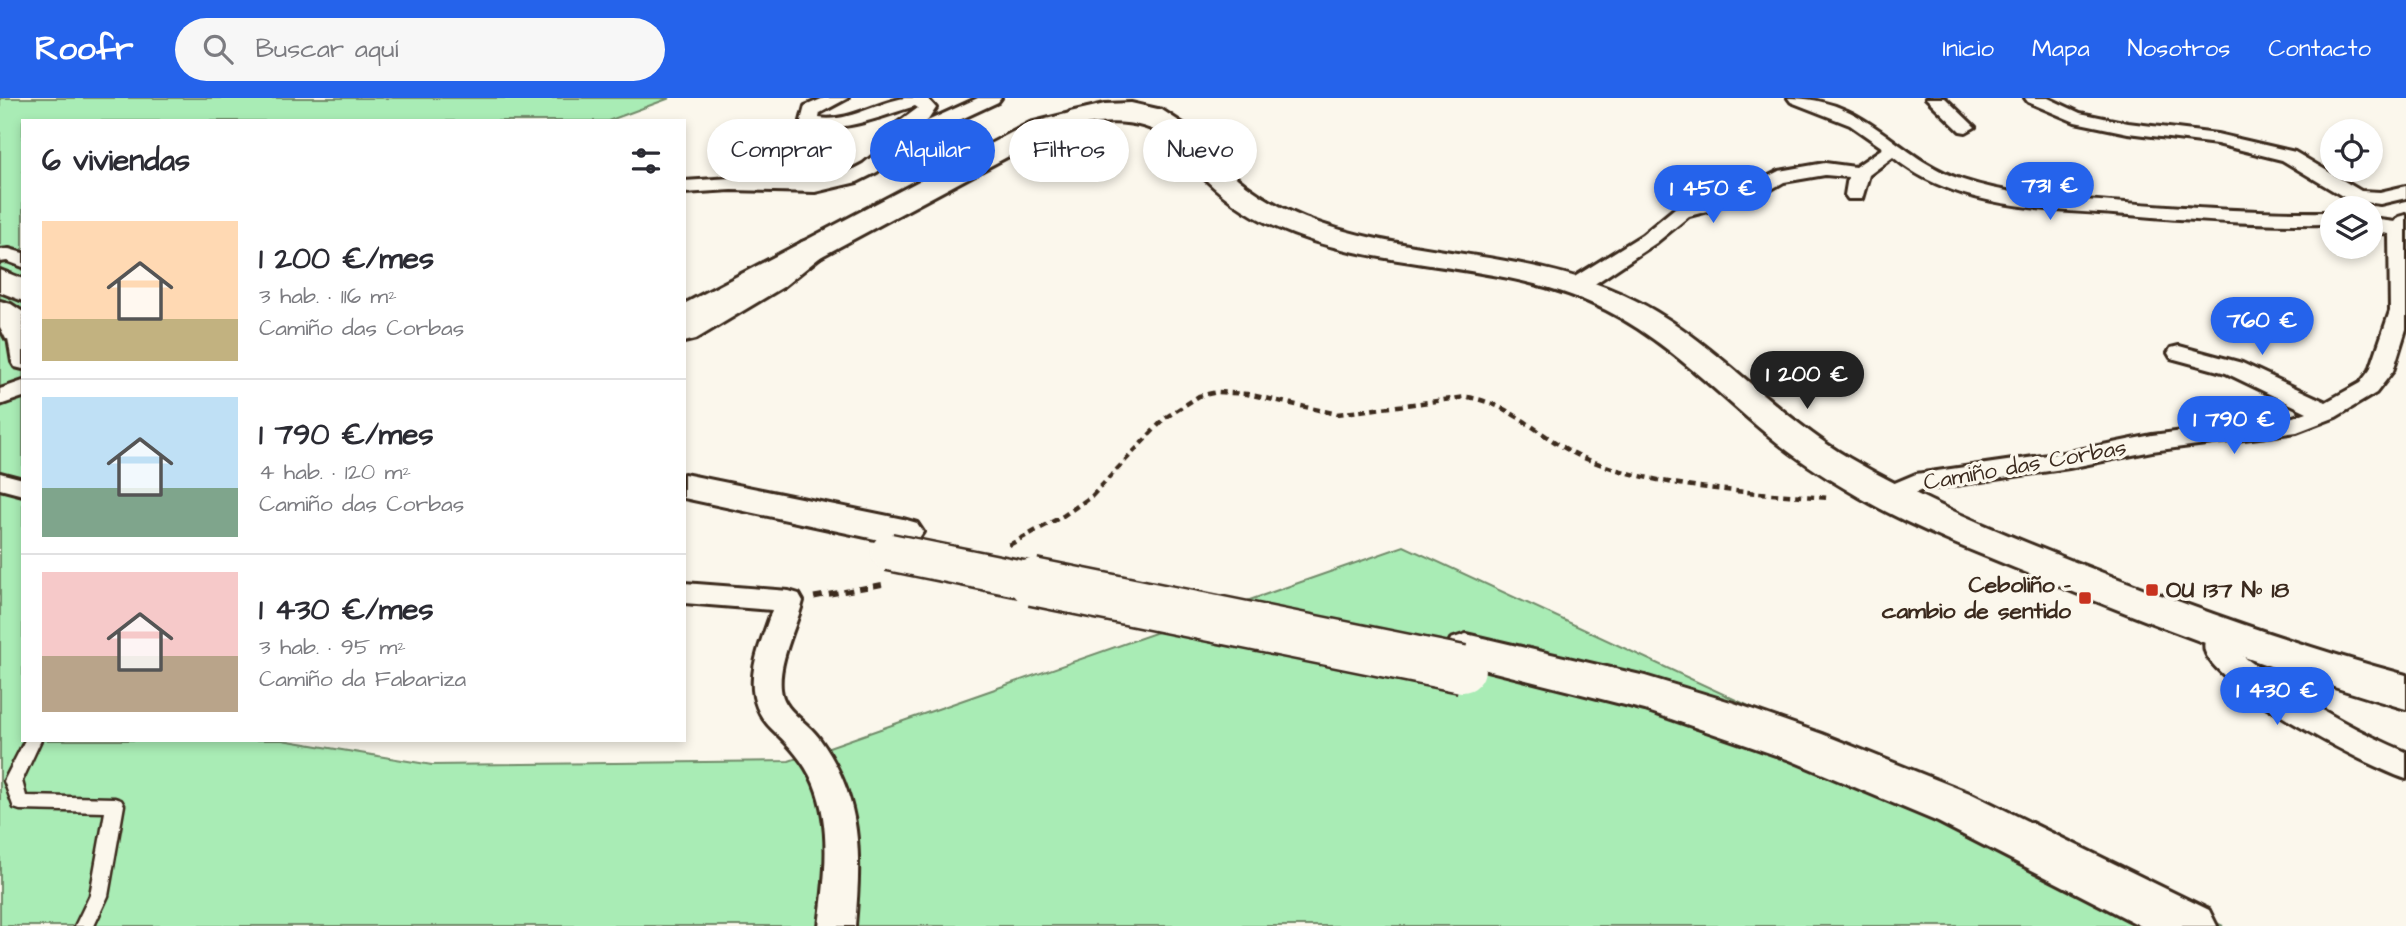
<!DOCTYPE html>
<html lang="es">
<head>
<meta charset="utf-8">
<style>
  body { margin:0; font-family:"Architects Daughter",sans-serif; background:#f7f7f7; color:#2b2b33; height:100vh; display:flex; flex-direction:column; font-size:26px; white-space:nowrap }
  * { box-sizing:border-box; margin:0 }
  p { font-size:23px; color:#7c7c81 }
  .icon { flex:none; width:38px; height:38px; fill:none; stroke:currentColor; stroke-width:2; stroke-linecap:round; stroke-linejoin:round }
  .map { position:relative; flex:1; overflow:hidden }
  .drawer { position:absolute; left:21px; top:21px; width:665px; height:623px; display:flex; flex-direction:column; background:#fff; border-radius:0px; box-shadow:0 4px 10px #0003 }
  .drawer>* { flex:none }
  .guide { position:absolute; left:707px; top:21px; width:665px; height:63px; display:flex; gap:14px }
  .buttons { position:absolute; left:2320px; top:21px; display:grid; gap:14px }
  .buttons a { display:grid; place-items:center; width:63px; height:63px; border-radius:50%; background:#fff; box-shadow:0 4px 10px #0003; font-size:35px }
  .price { position:absolute; translate:-50% -60px; padding:0 16px; border-radius:24px; background:#2563eb; color:#fff; font-size:23px; line-height:46px; filter:drop-shadow(0 2px 4px #0008) }
  .price::after { content:''; position:absolute; left:50%; top:42px; width:21px; height:16px; margin-left:-10px; background:inherit; clip-path:polygon(0 0,100% 0,50% 100%) }
  .price.on { background:#222; color:#fff }
  ul { padding:0; list-style:none }
  li { display:flex; align-items:center; gap:21px; height:175px; padding:0 21px }
  li+li { border-top:2px solid #e1e1e2 }
  li span { display:grid; place-items:center; flex:none; width:196px; height:140px; border-radius:0px; color:#555 }
  li>.icon { margin-inline-start:auto }
  span .icon { width:84px; height:84px; fill:#fffc; stroke-width:1 }
  li b { font-size:30px }
  h2 { display:flex; justify-content:space-between; align-items:center; height:84px; padding:0 21px; font-size:30px }
  .chip { padding:0 24px; border-radius:32px; background:#fff; box-shadow:0 4px 10px #0003; font-size:24px; line-height:63px }
  .chip.on { background:#2563eb; color:#fff }
  header { display:flex; align-items:center; gap:42px; box-sizing:border-box; height:98px; padding:0 35px; background:#2563eb; color:#fff }
  header strong { font-size:33px }
  nav { display:flex; gap:38px; margin-inline-start:auto; font-size:24px }
  .search { width:490px; height:63px; background:#f7f7f7; display:flex; align-items:center; gap:18px; box-sizing:border-box; padding:0 24px; border-radius:38px; color:#7c7c81; font-size:26px }
  .map>svg:first-child { display:block }
  .green { fill:#a9ecb5; stroke:#728b6a; stroke-width:2 }
  .lines { fill:none; stroke-linecap:round; stroke-linejoin:round }
  .lane-casing { stroke:#3b2a1e; stroke-width:5 }
  .street-casing { stroke:#3b2a1e; stroke-width:6 }
  .secondary-casing { stroke:#3b2a1e; stroke-width:6 }
  .primary-casing { stroke:#3b2a1e; stroke-width:6 }
  .path-far1 { stroke:#3b2a1e; stroke-width:4.5; stroke-dasharray:7 5; stroke-linecap:butt }
  .path { stroke:#3b2a1e; stroke-width:5; stroke-dasharray:9 6; stroke-linecap:butt }
  .lane { fill:#fbf7ec; fill-rule:evenodd }
  .street { fill:#fbf7ec; fill-rule:evenodd }
  .secondary { fill:#fbf7ec; fill-rule:evenodd }
  .primary { fill:#fbf7ec; fill-rule:evenodd }
  .primary-bridge-far1-casing { stroke:#3b2a1e; stroke-width:41; stroke-linecap:butt }
  .primary-bridge-casing { stroke:#3b2a1e; stroke-width:51; stroke-linecap:butt }
  .primary-bridge-far1 { stroke:#fbf7ec; stroke-width:36 }
  .primary-bridge { stroke:#fbf7ec; stroke-width:46 }
  .poi-dot { fill:#c8321e; stroke:#fbf7ec; stroke-width:2.5 }
  .labels { text-anchor:middle; dominant-baseline:central; stroke-width:7; stroke-linejoin:round; paint-order:stroke }
  .street-label { font-size:23px; fill:#3b2a1e; stroke:#fbf7ec }
  .poi-label { font-size:23px; font-weight:bold; fill:#3b2a1e; stroke:#fbf7ec; text-anchor:end }
</style>
</head>
<body>
<header>
<strong>Roofr</strong>
<div class="search"><svg class="icon" aria-label="search" viewBox="0 0 24 24"><circle cx="10" cy="10" r="6"/><path d="M15 15l6 6"/></svg>Buscar aquí</div>
<nav><a>Inicio</a><a>Mapa</a><a>Nosotros</a><a>Contacto</a></nav>
</header>
<div class="map">
<svg width="2406" height="828" viewBox="0 0 2406 828">
  <rect width="100%" height="100%" fill="#fbf7ec"/>
  <filter id="ink" filterUnits="userSpaceOnUse"><feTurbulence type="fractalNoise" baseFrequency=".0143" numOctaves="2"/><feDisplacementMap in="SourceGraphic" scale="14" xChannelSelector="R" yChannelSelector="G"/><feConvolveMatrix kernelMatrix="1 2 1 2 8 2 1 2 1" color-interpolation-filters="sRGB"/></filter>
  <g filter="url(#ink)">
    <path class="green" d="M0,0H670L608,23H23V642H282L432,667L789,663L1404,448L2223,828H0Z"/>
    <g class="lines">
      <defs>
        <path id="lane" d="M25,642H41L22,683L26,698L115,700L121,702L124,707L108,798L94,828H75L90,797L105,714L20,712L14,710L4,683Z"/>
        <g id="street">
          <path d="M824,0H848L820,15L819,20C848,25 877,4 905,0C912,0 920,0 927,0L936,10L928,22L921,26L978,0H1001L998,4L912,44L877,74L857,84L815,94L731,92L684,95V83L731,80L815,82L844,76L863,66L900,36L892,31L895,27L918,10L915,8C879,19 841,36 804,27L801,23L805,8Z"/>
          <path d="M1788,0C1869,0 1895,60 1963,82C2015,99 2071,101 2126,105C2195,110 2263,115 2333,114V126C2265,127 2197,123 2129,117C2052,111 1956,112 1893,59L1869,77L1862,101H1848L1845,97L1848,79L1825,77L1784,84L1770,92L1732,101L1712,112L1689,118L1656,145L1584,193H1568L1565,188L1568,183L1642,137L1675,110L1698,104L1718,93L1757,84L1779,73L1825,65L1855,69L1883,50L1850,27L1791,4Z"/>
          <path d="M1926,0H1945L1975,29L1966,34L1960,33Z"/>
          <path d="M2025,0H2048L2080,15L2128,25L2217,36L2295,54L2361,93L2380,94L2406,88V100L2380,106L2349,102L2282,62L2217,46L2128,35L2075,24L2028,4Z"/>
          <path d="M1131,5L1162,12L1191,31L1182,36C1171,34 1163,26 1152,21C1128,10 1101,17 1076,23L1067,18L1070,14L1105,6Z"/>
          <path d="M810,46L817,48L822,56L801,69L819,72L821,76L819,80L772,77L770,73L793,59L723,64L714,58L723,52Z"/>
          <path d="M2406,117V231L2393,273L2376,295L2336,319L2297,334L2152,353L2069,370L1922,392L1896,404L1887,407L1878,404L1874,398L1878,392L1916,376L2069,354L2152,337L2293,319L2307,314L2226,275L2171,260L2168,255L2171,250L2179,248L2242,265L2326,304L2360,285L2370,272L2390,213L2389,136L2371,133V121L2395,124L2399,119Z"/>
          <path d="M9,151L23,155V169L7,163L0,164V152Z"/>
          <path d="M18,227L23,228V271L15,269L12,264L7,234L10,229Z"/>
          <path d="M23,283V299L0,307V291Z"/>
          <path d="M0,375L23,381V397L0,391Z"/>
          <path d="M684,485L789,493L799,496L803,503C796,530 778,563 781,591C783,613 807,623 819,640C863,701 861,756 855,828H819C825,782 832,730 814,686C804,663 789,647 772,631C736,596 759,551 772,512L684,505Z"/>
          <path d="M2220,524L2230,527L2234,535V551C2287,593 2344,628 2406,654V681C2367,668 2216,590 2205,553C2203,545 2206,535 2210,527Z"/>
        </g>
        <path id="secondary" d="M1128,9C1149,13 1170,17 1188,30C1200,38 1207,52 1217,62C1242,87 1272,107 1305,120C1408,160 1523,151 1624,197C1709,235 1769,313 1849,360C1921,402 1997,433 2075,464C2184,507 2293,546 2406,577V611C2279,574 2156,529 2035,478C1971,452 1907,428 1849,393C1820,376 1793,358 1768,337C1715,293 1667,243 1606,212C1503,160 1380,176 1276,129C1245,116 1219,96 1196,72C1188,62 1181,51 1172,43C1137,15 1087,23 1048,37L695,226L684,229V206L1030,25L1090,10Z"/>
        <g id="primary">
          <path d="M813,141L824,144L828,150L824,156L783,189L696,241L684,244V220L761,175L802,144Z"/>
          <path d="M0,172L23,181V203L0,194Z"/>
          <path d="M0,203L11,206L23,214V243L6,241L0,229Z"/>
          <path d="M684,376L903,421L917,425L923,434L917,443L903,447L684,400Z"/>
          <path d="M1466,536L1645,578L1734,605L1822,636L1972,696L2209,812L2217,828H2141L1938,724L1790,662L1645,612L1451,563L1445,552L1451,541Z"/>
        </g>
      </defs>
      <use href="#lane" class="lane-casing"/>
      <use href="#street" class="street-casing"/>
      <use href="#secondary" class="secondary-casing"/>
      <use href="#primary" class="primary-casing"/>
      <path class="path-far1" d="M1009,447L1063,418L1092,398L1165,320L1199,298L1217,294L1247,296L1337,316L1467,299C1515,306 1545,345 1589,362C1666,392 1748,394 1830,400"/>
      <path class="path" d="M814,499L885,486"/>
      <use href="#lane" class="lane"/>
      <use href="#street" class="street"/>
      <use href="#secondary" class="secondary"/>
      <use href="#primary" class="primary"/>
      <defs>
        <path id="primary-bridge-far1" d="M889,454L1042,485"/>
        <path id="primary-bridge" d="M1033,484L1462,571"/>
      </defs>
      <use href="#primary-bridge-far1" class="primary-bridge-far1-casing"/>
      <use href="#primary-bridge" class="primary-bridge-casing"/>
      <use href="#primary-bridge-far1" class="primary-bridge-far1"/>
      <use href="#primary-bridge" class="primary-bridge"/>
    </g>
  </g>
  <g class="poi-dot">
    <rect x="2145" y="485" width="14" height="14" rx="3.5"/>
    <rect x="2078" y="493" width="14" height="14" rx="3.5"/>
  </g>
  <g class="labels">
    <g class="street-label">
      <text transform="translate(2025 367) rotate(-10)">Camiño das Corbas</text>
    </g>
    <g class="poi-label">
      <text x="2071" y="487">Ceboliño -<tspan x="2071" dy="26">cambio de sentido</tspan></text>
      <text x="2166" y="492" text-anchor="start">OU 137 Nº 18</text>
    </g>
  </g>
</svg>
<div class="buttons">
<a><svg class="icon" aria-label="locate" viewBox="0 0 24 24"><circle cx="12" cy="12" r="6"/><path d="M12 2v4M12 18v4M2 12h4M18 12h4"/></svg></a>
<a><svg class="icon" aria-label="layers" viewBox="0 0 24 24"><path d="M12 4l9 5-9 5-9-5zM3 14l9 5 9-5"/></svg></a>
</div>
<b class="price" style="left:2050px;top:124px">731 €</b>
<b class="price" style="left:1713px;top:127px">1 450 €</b>
<b class="price" style="left:2262px;top:259px">760 €</b>
<b class="price on" style="left:1807px;top:313px">1 200 €</b>
<b class="price" style="left:2234px;top:358px">1 790 €</b>
<b class="price" style="left:2277px;top:629px">1 430 €</b>
<div class="guide">
<a class="chip">Comprar</a>
<a class="chip on">Alquilar</a>
<a class="chip">Filtros</a>
<a class="chip">Nuevo</a>
</div>
<section class="drawer">
<h2>6 viviendas<svg class="icon" aria-label="filters" viewBox="0 0 24 24"><path d="M4 7h16M4 17h16"/><circle cx="9" cy="7" r="2"/><circle cx="15" cy="17" r="2"/></svg></h2>
<ul>
<li><span style="background:linear-gradient(#ffd9b3 70%,#c2b280 0)"><svg class="icon" aria-label="home" viewBox="0 0 24 24"><path d="M3 11l9-7 9 7M6 9v11h12V9"/></svg></span><div><b>1 200 €/mes</b><p>3 hab. · 116 m²</p><p>Camiño das Corbas</p></div></li>
<li><span style="background:linear-gradient(#bfe0f5 65%,#7fa58c 0)"><svg class="icon" aria-label="home" viewBox="0 0 24 24"><path d="M3 11l9-7 9 7M6 9v11h12V9"/></svg></span><div><b>1 790 €/mes</b><p>4 hab. · 120 m²</p><p>Camiño das Corbas</p></div></li>
<li><span style="background:linear-gradient(#f6c9c9 60%,#b9a48a 0)"><svg class="icon" aria-label="home" viewBox="0 0 24 24"><path d="M3 11l9-7 9 7M6 9v11h12V9"/></svg></span><div><b>1 430 €/mes</b><p>3 hab. · 95 m²</p><p>Camiño da Fabariza</p></div></li>
</ul>
</section>
</div>
</body>
</html>
